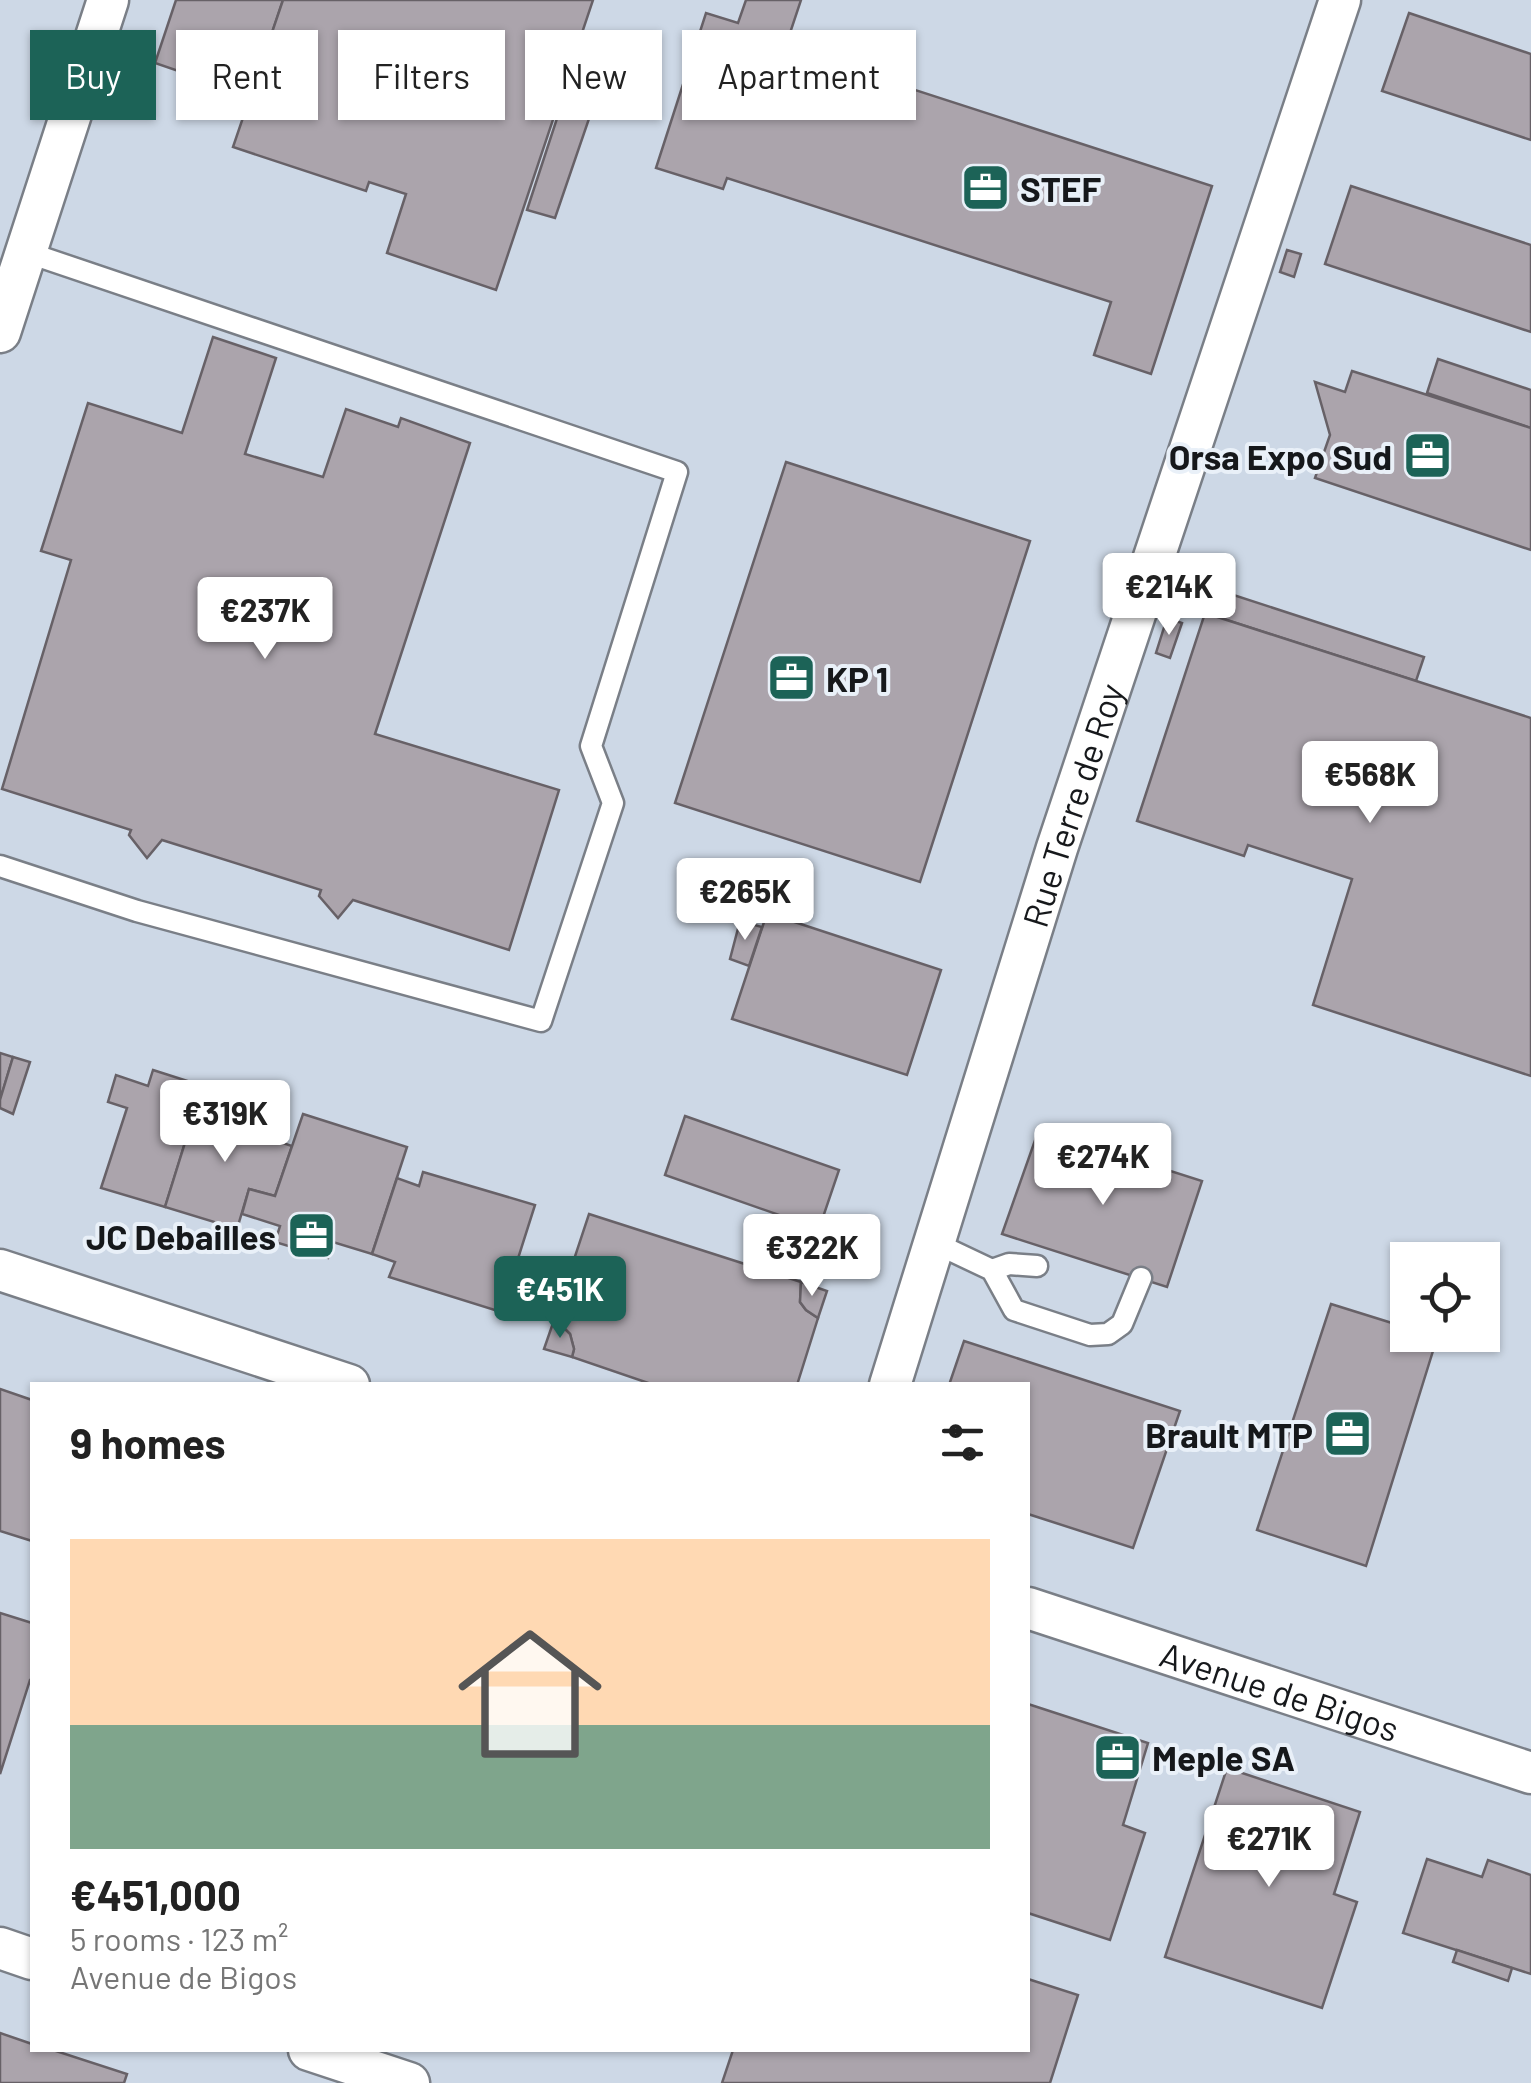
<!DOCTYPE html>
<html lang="en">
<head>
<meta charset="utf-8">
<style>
  body { margin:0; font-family:Barlow,sans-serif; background:#f6f6f6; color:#222; height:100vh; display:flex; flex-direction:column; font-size:38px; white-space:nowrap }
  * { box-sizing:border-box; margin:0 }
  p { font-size:32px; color:#767676 }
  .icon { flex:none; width:55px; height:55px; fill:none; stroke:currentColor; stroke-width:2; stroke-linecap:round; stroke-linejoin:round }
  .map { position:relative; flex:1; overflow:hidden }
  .panel { position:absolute; left:30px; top:1382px; width:1000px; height:670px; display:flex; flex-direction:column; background:#fff; border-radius:0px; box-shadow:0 2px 8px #0004 }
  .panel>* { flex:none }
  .banner { position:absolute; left:30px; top:30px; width:1000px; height:90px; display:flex; gap:20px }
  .buttons { position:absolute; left:1390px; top:1242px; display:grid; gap:20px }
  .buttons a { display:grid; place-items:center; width:110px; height:110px; border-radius:0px; background:#fff; box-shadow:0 2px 8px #0004; font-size:50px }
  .price { position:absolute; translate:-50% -85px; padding:0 22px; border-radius:10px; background:#fff; color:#222; font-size:32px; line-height:65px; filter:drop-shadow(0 2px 5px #0008) }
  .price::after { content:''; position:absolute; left:50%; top:60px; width:30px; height:22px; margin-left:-15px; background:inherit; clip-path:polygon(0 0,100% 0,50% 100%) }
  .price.active { background:#1c6357; color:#fff }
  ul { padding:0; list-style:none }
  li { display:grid; align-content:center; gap:20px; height:530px; padding:0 40px }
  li+li { border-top:2px solid #e0e0e0 }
  li span { display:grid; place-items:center; height:310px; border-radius:0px; color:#555 }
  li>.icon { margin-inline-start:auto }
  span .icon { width:180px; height:180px; fill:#fffc; stroke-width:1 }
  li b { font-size:42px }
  h2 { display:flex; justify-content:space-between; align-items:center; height:120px; padding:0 40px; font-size:42px }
  .chip { padding:0 35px; border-radius:0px; background:#fff; box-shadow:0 2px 8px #0004; font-size:35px; line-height:90px }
  .chip.active { background:#1c6357; color:#fff }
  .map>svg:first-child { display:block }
  .built { fill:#cdd8e6; fill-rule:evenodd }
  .building { fill:#aba4ac; stroke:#676167; stroke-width:2.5 }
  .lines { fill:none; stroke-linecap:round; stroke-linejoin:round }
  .lane-casing { stroke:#7a7f87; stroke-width:25 }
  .street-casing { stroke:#7a7f87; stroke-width:45 }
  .lane { stroke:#fff; stroke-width:20 }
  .street { stroke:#fff; stroke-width:40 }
  .labels { text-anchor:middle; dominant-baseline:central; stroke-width:8; stroke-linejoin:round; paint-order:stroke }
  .poi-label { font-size:35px; font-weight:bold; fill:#16181b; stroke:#e9f0f8; text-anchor:start }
  .street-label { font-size:35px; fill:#16181b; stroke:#e9f0f8 }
</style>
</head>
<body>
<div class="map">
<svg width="1531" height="2083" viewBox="0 0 1531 2083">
  <rect width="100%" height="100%" fill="#dce2ea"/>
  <path class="built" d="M0,0H1531V2083H0ZM1408,1260H1482V1335H1408ZM32,1385H1028V2050H32Z"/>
  <g class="building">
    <path d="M176,0H283L251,96L155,63Z"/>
    <path d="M283,0H593L496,290L387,253L406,194L369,182L366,191L233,147Z"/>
    <path d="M746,0H801L785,48L1212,186L1151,374L1094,355L1111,302L727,178L723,189L656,168L706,13L738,23Z"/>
    <path d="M1409,13L1531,54V140L1382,91Z"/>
    <path d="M564,97L593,107L555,218L527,210Z"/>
    <path d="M1351,186L1531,245V332L1325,264Z"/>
    <path d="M1287,250L1301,254L1294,277L1280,272Z"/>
    <path d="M213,337L276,358L245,454L323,477L346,409L398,427L401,418L470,443L375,734L559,790L509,950L353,900L338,918L319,896L321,890L162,840L147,858L129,835L131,830L2,789L71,560L41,551L88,403L182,433Z"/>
    <path d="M1438,359L1531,390V428L1427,393Z"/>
    <path d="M1352,371L1531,428V550L1315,478L1330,435L1315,382L1345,392Z"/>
    <path d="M786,462L1030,541L920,882L675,803Z"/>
    <path d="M1212,588L1424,657L1416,681L1205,613Z"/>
    <path d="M1205,613L1531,718V1076L1313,1005L1352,879L1248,845L1244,856L1137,821Z"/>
    <path d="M1167,618L1182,623L1170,658L1156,653Z"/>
    <path d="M767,913L941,970L907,1075L732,1019Z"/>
    <path d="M740,921L762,927L749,966L730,959Z"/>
    <path d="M0,1053L13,1057L0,1100Z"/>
    <path d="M13,1057L30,1062L13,1114L0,1108V1100Z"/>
    <path d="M153,1070L197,1084L195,1090L201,1091L165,1207L101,1188L127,1108L108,1102L116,1075L148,1086Z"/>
    <path d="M198,1101L269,1123L265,1137L292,1146L275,1196L249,1189L237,1229L165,1207Z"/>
    <path d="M303,1114L407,1147L372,1254L333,1242L328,1258L275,1242L280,1226L242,1214L249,1189L275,1196Z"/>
    <path d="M685,1116L839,1170L819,1229L665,1175Z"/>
    <path d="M1039,1129L1202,1181L1167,1287L1002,1234Z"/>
    <path d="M423,1172L535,1205L501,1312L389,1277L395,1262L372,1254L397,1178L419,1186Z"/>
    <path d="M589,1214L801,1282L800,1302L806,1310L818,1318L797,1385H654L572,1357L574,1349L570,1334L565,1329L553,1323Z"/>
    <path d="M801,1282L827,1291L818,1318L806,1310L800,1302Z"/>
    <path d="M1331,1304L1408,1328V1335H1428L1437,1338L1366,1566L1257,1530Z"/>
    <path d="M553,1323L565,1329L570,1334L574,1349L572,1357L544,1349Z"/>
    <path d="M964,1341L1180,1411L1133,1548L1028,1514V1385H949Z"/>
    <path d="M0,1389L32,1400V1541L0,1531Z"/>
    <path d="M0,1613L32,1623V1680H30L0,1774Z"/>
    <path d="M1028,1704L1148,1743L1123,1825L1145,1833L1110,1940L1028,1913Z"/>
    <path d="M1227,1768L1360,1812L1334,1894L1357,1902L1322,2008L1165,1957Z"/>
    <path d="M1427,1859L1482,1877L1488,1860L1531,1875V1974L1403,1933Z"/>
    <path d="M1457,1950L1512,1968L1508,1981L1453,1962Z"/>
    <path d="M1028,1979L1078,1995L1050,2083H722L733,2050H1028Z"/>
    <path d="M0,2033L32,2044V2050H53L127,2074L124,2083H0Z"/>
  </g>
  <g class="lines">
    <defs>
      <g id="lane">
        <path d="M0,866L137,911L541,1021L613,803L591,746L677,472L26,252"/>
        <path d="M935,1243L992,1270L1014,1310L1090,1335L1108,1334L1122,1324L1141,1278"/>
        <path d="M992,1270L1009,1264L1037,1266"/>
      </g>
      <g id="street">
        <path d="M0,332L108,0"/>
        <path d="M0,1270L349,1385"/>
        <path id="s1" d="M890,1385L1057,848L1340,0"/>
        <path id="s2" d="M1028,1608L1531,1773"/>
        <path d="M0,1948L32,1959"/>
        <path d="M309,2050L409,2083"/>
      </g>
    </defs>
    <use href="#lane" class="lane-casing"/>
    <use href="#street" class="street-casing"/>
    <use href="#lane" class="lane"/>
    <use href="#street" class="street"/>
  </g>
  <defs>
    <symbol id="office-square" viewBox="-11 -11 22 22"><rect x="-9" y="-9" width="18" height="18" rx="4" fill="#1c6357" stroke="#e9f0f8"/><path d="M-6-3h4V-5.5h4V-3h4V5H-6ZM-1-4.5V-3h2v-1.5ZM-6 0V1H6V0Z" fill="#fff"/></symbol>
  </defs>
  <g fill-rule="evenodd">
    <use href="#office-square" x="958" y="160" width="55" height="55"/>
    <use href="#office-square" x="1400" y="428" width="55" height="55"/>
    <use href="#office-square" x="764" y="650" width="55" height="55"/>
    <use href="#office-square" x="284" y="1208" width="55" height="55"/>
    <use href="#office-square" x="1320" y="1406" width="55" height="55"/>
    <use href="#office-square" x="1090" y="1730" width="55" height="55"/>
  </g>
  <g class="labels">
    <g class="poi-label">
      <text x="1020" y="188">STEF</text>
      <text x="1392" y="456" text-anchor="end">Orsa Expo Sud</text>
      <text x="826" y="678">KP 1</text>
      <text x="276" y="1236" text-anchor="end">JC Debailles</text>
      <text x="1313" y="1434" text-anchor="end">Brault MTP</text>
      <text x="1152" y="1757">Meple SA</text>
    </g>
    <g class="street-label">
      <text stroke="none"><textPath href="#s1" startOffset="608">Rue Terre de Roy</textPath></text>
      <text stroke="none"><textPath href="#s2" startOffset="265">Avenue de Bigos</textPath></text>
    </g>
  </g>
</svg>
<div class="buttons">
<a><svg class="icon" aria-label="locate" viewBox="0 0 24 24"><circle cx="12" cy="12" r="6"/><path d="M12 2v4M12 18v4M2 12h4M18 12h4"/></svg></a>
</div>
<b class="price" style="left:1169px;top:638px">€214K</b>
<b class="price" style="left:265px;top:662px">€237K</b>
<b class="price" style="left:1370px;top:826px">€568K</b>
<b class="price" style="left:745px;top:943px">€265K</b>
<b class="price" style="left:225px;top:1165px">€319K</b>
<b class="price" style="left:1103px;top:1208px">€274K</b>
<b class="price" style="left:812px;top:1299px">€322K</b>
<b class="price active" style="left:560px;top:1341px">€451K</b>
<b class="price" style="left:1269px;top:1890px">€271K</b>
<div class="banner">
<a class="chip active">Buy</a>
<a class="chip">Rent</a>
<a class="chip">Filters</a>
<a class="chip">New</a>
<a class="chip">Apartment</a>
</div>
<section class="panel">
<h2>9 homes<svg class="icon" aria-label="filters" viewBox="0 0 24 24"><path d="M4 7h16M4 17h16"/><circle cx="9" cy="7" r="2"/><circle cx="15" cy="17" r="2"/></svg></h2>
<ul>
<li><span style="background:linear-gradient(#ffd9b3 60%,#7fa58c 0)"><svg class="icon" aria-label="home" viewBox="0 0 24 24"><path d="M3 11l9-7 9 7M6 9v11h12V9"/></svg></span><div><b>€451,000</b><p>5 rooms · 123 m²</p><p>Avenue de Bigos</p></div></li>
</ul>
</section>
</div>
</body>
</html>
